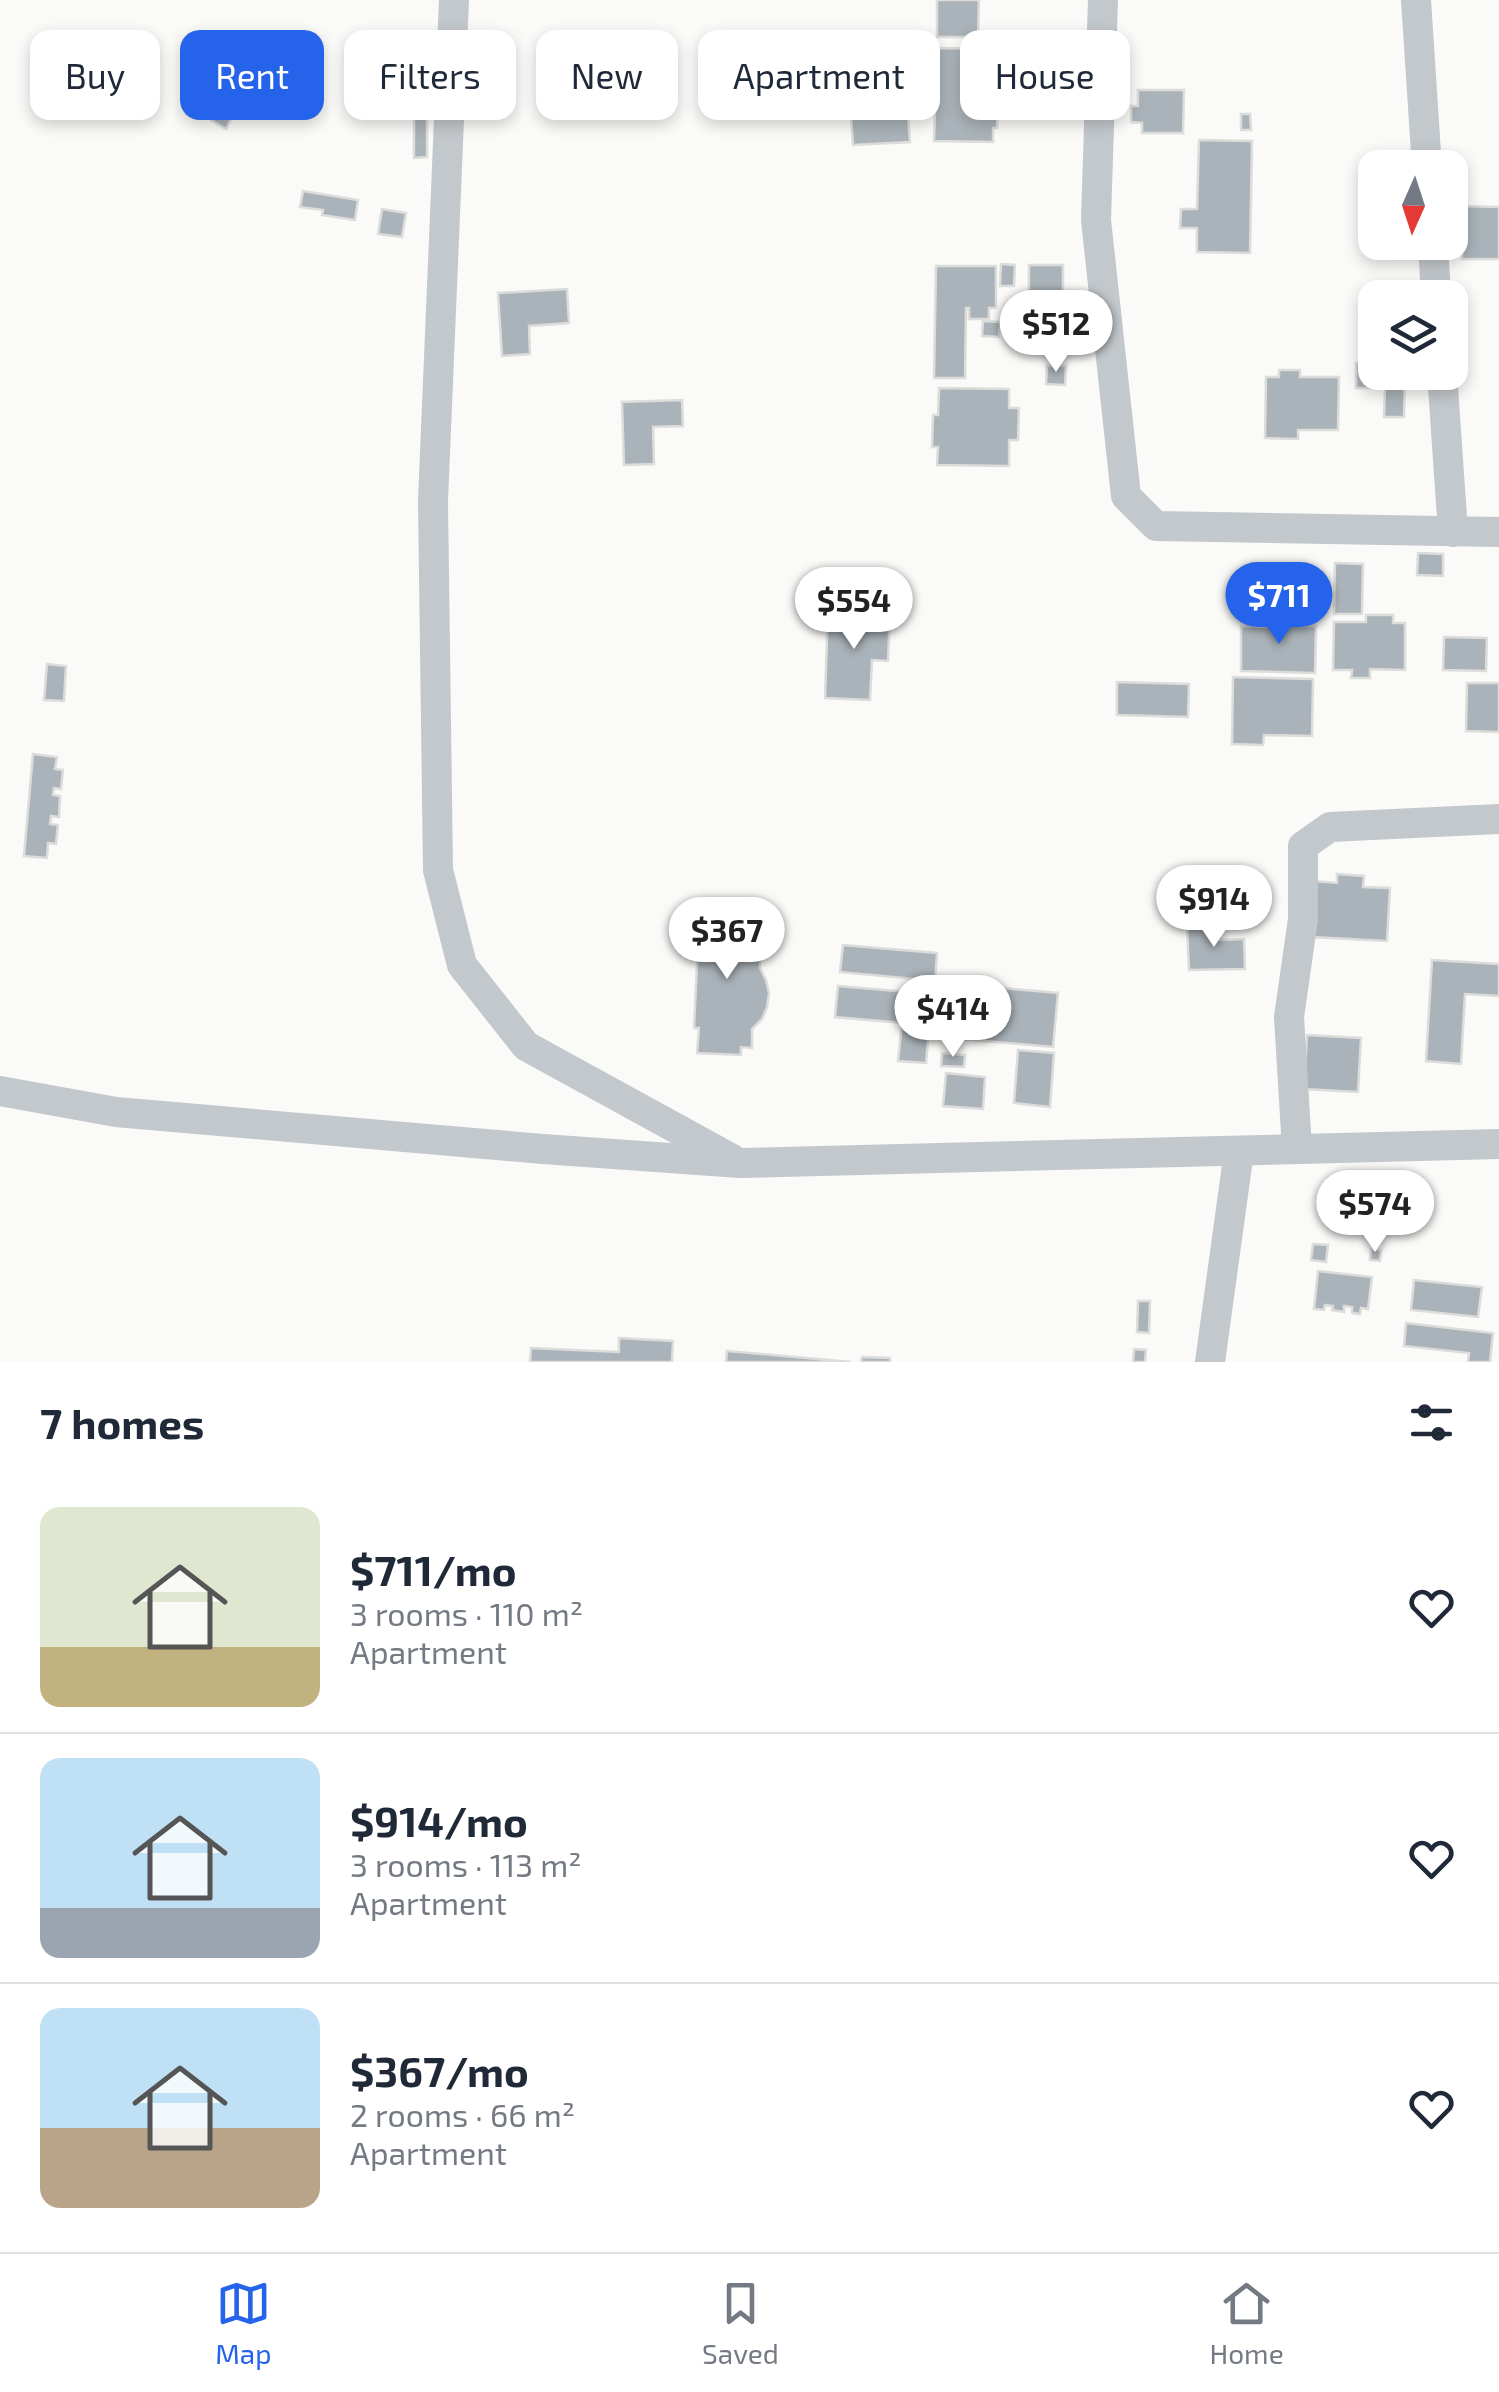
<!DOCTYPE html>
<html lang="en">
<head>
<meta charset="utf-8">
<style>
  body { margin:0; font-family:"Exo 2",sans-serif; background:#f2f2f3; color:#1f2937; height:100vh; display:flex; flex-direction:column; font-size:38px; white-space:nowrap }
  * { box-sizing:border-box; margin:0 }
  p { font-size:32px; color:#747a83 }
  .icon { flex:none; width:55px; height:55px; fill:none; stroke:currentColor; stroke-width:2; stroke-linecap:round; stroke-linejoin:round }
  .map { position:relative; height:1362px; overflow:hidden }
  .sheet { display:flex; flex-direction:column; background:#fff; flex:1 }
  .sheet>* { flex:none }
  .banner { position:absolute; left:30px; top:30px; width:1440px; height:90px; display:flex; gap:20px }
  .needle { width:65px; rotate:183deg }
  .buttons { position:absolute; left:1358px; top:150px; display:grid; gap:20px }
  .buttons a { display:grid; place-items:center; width:110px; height:110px; border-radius:20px; background:#fff; box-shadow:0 5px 15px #0003; font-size:50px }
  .price { position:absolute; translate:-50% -85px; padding:0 22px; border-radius:35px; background:#fff; color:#222; font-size:32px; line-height:65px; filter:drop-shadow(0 2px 5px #0008) }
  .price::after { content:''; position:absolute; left:50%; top:60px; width:30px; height:22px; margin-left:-15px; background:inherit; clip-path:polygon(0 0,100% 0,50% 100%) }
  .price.active { background:#2563eb; color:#fff }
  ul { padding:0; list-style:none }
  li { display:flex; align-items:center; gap:30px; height:250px; padding:0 40px }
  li+li { border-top:2px solid #e0e1e3 }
  li span { display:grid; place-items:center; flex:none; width:280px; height:200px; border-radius:20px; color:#555 }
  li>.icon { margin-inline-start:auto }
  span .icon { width:120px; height:120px; fill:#fffc; stroke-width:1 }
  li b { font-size:42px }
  h2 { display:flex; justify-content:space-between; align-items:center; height:120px; padding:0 40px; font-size:42px }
  .pill { padding:0 35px; border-radius:20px; background:#fff; box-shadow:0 5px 15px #0003; font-size:35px; line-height:90px }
  .pill.active { background:#2563eb; color:#fff }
  .menu { display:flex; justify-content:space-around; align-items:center; height:140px; border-top:2px solid #e0e1e3; background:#fff; font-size:28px; color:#747a83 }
  .menu a { display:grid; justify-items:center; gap:5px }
  .menu .active { color:#2563eb }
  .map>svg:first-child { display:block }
  .building { fill:#aab3b9; stroke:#dcdcda; stroke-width:2.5 }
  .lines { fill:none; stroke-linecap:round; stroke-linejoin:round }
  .minor { stroke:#c3c8cc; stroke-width:30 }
</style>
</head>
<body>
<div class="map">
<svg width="1499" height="1362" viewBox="0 0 1499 1362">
  <rect width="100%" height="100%" fill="#fafaf8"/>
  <g class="building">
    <path d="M937,0H979L978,37H937Z"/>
    <path d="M937,48L992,49L988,94H998L997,128H993V142L934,141Z"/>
    <path d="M244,59L265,61L263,84L241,81Z"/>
    <path d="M1138,90H1184L1183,133H1142V123L1131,122V106H1138Z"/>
    <path d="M221,100L236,109L226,129L211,120Z"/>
    <path d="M908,114L910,142L853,145L851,117Z"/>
    <path d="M1241,114H1250L1251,130H1241Z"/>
    <path d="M414,115H427V157L414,158Z"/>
    <path d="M1199,140L1252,141L1250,253L1197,252V228H1180L1181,209H1197Z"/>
    <path d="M303,191L358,200L355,220L322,215L323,210L300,207Z"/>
    <path d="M1462,206L1499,207V259H1462Z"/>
    <path d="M382,209L406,213L402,237L378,234Z"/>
    <path d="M1001,264L1015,265L1014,286H1000Z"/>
    <rect x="1029" y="265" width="34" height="42"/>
    <path d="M936,266H996V308H989V319H969V308H966L965,378H934Z"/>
    <path d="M567,289L569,323L529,326L530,354L502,356L498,293Z"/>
    <path d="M983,321L1000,322L999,337L982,336Z"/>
    <path d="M1356,363H1375V372H1405L1404,417H1384L1385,388H1356Z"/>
    <path d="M1047,366H1066L1065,385L1046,384Z"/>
    <path d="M1279,370H1300V377H1339L1338,430H1298V439L1265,438L1266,377H1279Z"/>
    <path d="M939,388L1009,389V408H1019L1018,440H1009V466L937,465L938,447H932L933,415H938Z"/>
    <path d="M682,400L683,426L653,427L654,464L624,465L622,402Z"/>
    <path d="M1418,553L1443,554V576L1417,575Z"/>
    <path d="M1335,563L1363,564L1362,614H1334Z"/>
    <path d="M828,610L890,612L888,661L872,660L870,700L825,698Z"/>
    <path d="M1366,615H1393V623H1405V670L1370,669V678H1351L1352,670H1333L1334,622H1366Z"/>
    <path d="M1266,617H1298V626H1316L1315,673L1241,671V626L1266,627Z"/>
    <path d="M1444,637L1487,638L1486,671L1443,670Z"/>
    <path d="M47,664L66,666L64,701L44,700Z"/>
    <path d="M1233,677L1313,679L1312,736L1264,735L1263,745L1232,744Z"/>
    <path d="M1117,682L1189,684L1188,717L1117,715Z"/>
    <path d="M1467,683H1499V732L1466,731Z"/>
    <path d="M33,754L57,757L55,769L63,770L61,789L54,788L53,795L60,796L59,817L51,816L50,824L58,825L56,844L48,843L47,858L24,856Z"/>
    <path d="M1337,874L1364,876L1363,887L1390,888L1387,941L1311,937L1314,881L1337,883Z"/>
    <path d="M696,904L731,906L730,920L755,921L754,939H761L760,968L766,980L769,993L767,1007L762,1019L752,1029V1048L741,1047V1055L697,1053L699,1028H694L698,942L694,941Z"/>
    <path d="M1220,926V940L1244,939L1245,969L1189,970L1187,927Z"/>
    <path d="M843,945L937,953L935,981L840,972Z"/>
    <path d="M1432,960L1499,964V996L1465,994L1461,1064L1426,1061Z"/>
    <path d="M943,983L1058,993L1053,1047L939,1037Z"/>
    <path d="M838,986L932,994L926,1063L898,1061L902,1023L835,1017Z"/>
    <path d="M1307,1035L1361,1038L1358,1092L1304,1089Z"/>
    <path d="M1018,1050L1054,1053L1050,1107L1014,1103Z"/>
    <path d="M942,1053L965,1055L964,1067L941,1066Z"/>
    <path d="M946,1073L985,1077L983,1109L943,1106Z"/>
    <path d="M1313,1244L1328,1245L1326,1262L1311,1260Z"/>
    <path d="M1371,1249L1381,1250L1380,1261L1370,1260Z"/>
    <path d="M1318,1271L1372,1277L1368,1309L1361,1308L1360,1314L1352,1313V1307L1344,1306V1312L1332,1310L1333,1306L1325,1305L1324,1310L1314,1309Z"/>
    <path d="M1414,1280L1482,1287L1478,1317L1411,1310Z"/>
    <path d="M1138,1301H1150L1149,1333L1137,1332Z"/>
    <path d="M1406,1323L1493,1333L1490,1362H1468L1469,1353L1404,1346Z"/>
    <path d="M619,1338L673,1341L672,1362H530L531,1348L619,1352Z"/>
    <path d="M1134,1349L1146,1350L1145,1362H1133Z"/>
    <path d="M727,1351L851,1362H726Z"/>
    <path d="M862,1357L890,1358V1362H861Z"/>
  </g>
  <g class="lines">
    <g class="minor">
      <path d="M454,0L433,501L438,870L462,965L526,1046L732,1159"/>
      <path d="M1103,0L1096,220L1126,496L1156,526L1499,532"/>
      <path d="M1416,0L1427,168"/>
      <path d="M1433,242L1436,298"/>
      <path d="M1442,372L1453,532"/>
      <path d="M0,1091L116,1112L543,1149L740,1163L1499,1144"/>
      <path d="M1297,1149L1289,1017L1303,919V846L1330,827L1499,819"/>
      <path d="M1210,1362L1239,1151"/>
    </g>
  </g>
</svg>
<div class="buttons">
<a><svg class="needle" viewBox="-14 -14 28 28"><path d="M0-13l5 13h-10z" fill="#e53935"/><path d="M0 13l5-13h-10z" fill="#747a83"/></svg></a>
<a><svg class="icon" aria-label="layers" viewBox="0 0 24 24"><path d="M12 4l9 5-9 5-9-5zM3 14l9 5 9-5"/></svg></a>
</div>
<b class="price" style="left:1056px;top:375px">$512</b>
<b class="price active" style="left:1279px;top:647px">$711</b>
<b class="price" style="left:854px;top:652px">$554</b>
<b class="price" style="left:1214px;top:950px">$914</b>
<b class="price" style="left:727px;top:982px">$367</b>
<b class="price" style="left:953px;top:1060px">$414</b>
<b class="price" style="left:1375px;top:1255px">$574</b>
<div class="banner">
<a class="pill">Buy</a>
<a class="pill active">Rent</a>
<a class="pill">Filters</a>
<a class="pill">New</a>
<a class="pill">Apartment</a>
<a class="pill">House</a>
</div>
</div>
<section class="sheet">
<h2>7 homes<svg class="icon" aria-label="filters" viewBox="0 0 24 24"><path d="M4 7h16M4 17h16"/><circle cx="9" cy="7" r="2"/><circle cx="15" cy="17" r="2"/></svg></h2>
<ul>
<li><span style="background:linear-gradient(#dfe7d0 70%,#c2b280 0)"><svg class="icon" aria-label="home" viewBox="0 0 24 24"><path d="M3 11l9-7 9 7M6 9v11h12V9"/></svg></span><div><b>$711/mo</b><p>3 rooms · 110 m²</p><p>Apartment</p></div><svg class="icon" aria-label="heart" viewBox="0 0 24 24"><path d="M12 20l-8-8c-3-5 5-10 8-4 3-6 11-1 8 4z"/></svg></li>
<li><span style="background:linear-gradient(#bfe0f5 75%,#9aa5b1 0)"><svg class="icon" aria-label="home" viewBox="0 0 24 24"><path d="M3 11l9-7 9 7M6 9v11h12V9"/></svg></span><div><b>$914/mo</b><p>3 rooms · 113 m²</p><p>Apartment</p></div><svg class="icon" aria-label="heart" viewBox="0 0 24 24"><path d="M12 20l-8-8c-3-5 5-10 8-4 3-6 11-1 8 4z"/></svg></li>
<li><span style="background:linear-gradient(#bfe0f5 60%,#b9a48a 0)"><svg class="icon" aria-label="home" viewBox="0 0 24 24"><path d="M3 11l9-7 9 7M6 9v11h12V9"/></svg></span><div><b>$367/mo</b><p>2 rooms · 66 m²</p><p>Apartment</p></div><svg class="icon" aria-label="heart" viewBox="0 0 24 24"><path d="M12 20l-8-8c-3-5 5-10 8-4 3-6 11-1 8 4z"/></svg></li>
</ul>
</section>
<nav class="menu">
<a class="active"><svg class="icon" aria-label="map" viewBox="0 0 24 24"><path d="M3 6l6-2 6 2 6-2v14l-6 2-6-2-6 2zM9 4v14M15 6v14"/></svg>Map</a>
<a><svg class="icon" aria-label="saved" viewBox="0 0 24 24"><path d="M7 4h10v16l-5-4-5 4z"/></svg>Saved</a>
<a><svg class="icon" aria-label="home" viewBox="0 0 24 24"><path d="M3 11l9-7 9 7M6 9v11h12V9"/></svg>Home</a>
</nav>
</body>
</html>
